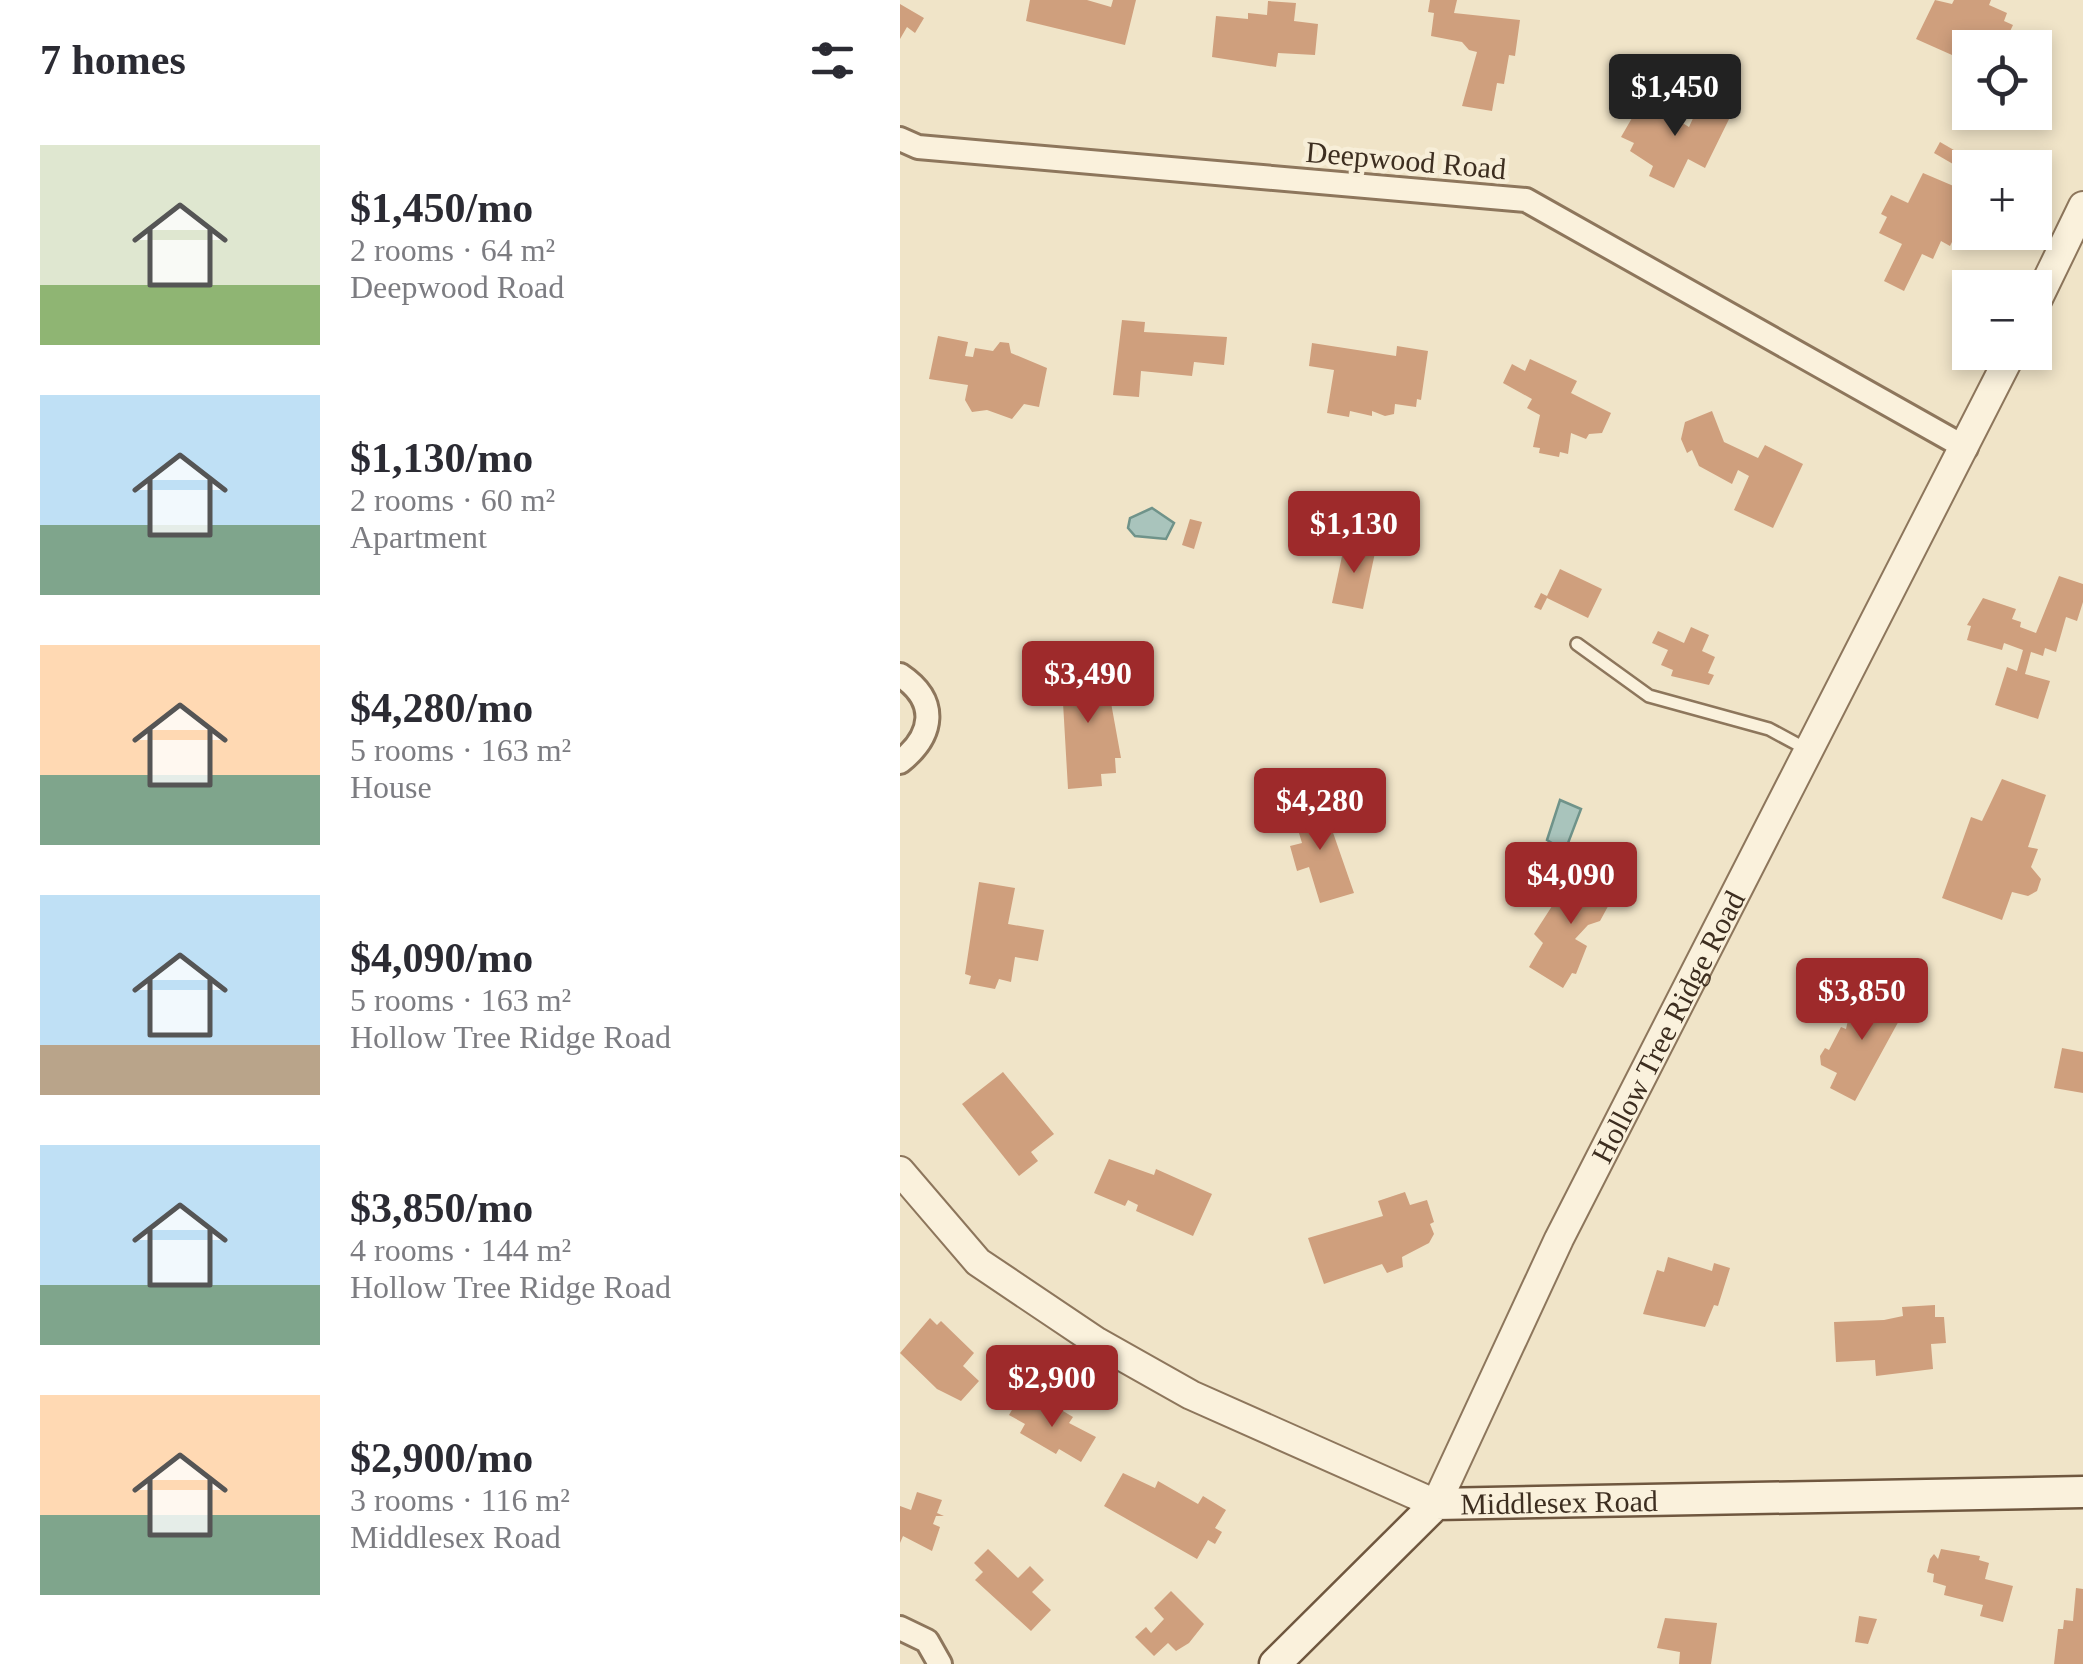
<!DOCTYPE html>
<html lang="en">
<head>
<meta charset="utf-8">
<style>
  body { margin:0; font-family:Georgia,serif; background:#f2f2f3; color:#2b2b33; height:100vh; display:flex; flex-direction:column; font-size:38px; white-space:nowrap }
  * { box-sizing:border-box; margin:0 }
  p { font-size:32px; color:#7c7c81 }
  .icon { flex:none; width:55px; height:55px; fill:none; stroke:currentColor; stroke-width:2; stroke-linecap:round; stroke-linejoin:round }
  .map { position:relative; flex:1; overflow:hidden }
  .details { display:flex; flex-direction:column; background:#fff; width:900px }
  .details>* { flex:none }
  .buttons { position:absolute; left:1052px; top:30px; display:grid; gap:20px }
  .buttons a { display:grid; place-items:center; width:100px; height:100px; border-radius:0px; background:#fff; box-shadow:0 5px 15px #0003; font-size:50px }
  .price { position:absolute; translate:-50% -85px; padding:0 22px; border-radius:10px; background:#9e2a2b; color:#fff; font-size:32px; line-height:65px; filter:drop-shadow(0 2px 5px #0008) }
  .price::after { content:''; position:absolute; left:50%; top:60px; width:30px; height:22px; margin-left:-15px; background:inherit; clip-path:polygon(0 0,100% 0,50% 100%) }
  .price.on { background:#222; color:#fff }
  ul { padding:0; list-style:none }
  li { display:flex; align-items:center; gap:30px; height:250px; padding:0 40px }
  li span { display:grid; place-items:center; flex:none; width:280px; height:200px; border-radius:0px; color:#555 }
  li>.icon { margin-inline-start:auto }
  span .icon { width:120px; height:120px; fill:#fffc; stroke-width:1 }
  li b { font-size:42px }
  h2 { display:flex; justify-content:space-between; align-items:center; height:120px; padding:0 40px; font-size:42px }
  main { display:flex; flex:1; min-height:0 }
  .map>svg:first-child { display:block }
  .water { fill:#a9c4bc; stroke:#6f938a; stroke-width:2.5 }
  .building { fill:#cf9f7d }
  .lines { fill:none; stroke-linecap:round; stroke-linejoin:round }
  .service-casing { stroke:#8d765c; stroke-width:16 }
  .minor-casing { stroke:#8d765c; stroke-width:28 }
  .tertiary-casing { stroke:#8d765c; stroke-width:32 }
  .secondary-casing { stroke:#6f573f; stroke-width:35 }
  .service { stroke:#faf1dc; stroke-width:11 }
  .minor { stroke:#faf1dc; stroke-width:22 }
  .tertiary { stroke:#faf1dc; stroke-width:28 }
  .secondary { stroke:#faf1dc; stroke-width:30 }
  .labels { text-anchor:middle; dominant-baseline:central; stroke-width:9; stroke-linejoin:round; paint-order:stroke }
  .street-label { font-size:30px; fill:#3d2e20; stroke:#f7eed8 }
</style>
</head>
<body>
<main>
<section class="details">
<h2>7 homes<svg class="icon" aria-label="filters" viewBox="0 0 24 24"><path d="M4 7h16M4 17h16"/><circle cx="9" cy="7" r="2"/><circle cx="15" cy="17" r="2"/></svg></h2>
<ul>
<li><span style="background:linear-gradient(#dfe7d0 70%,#8fb573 0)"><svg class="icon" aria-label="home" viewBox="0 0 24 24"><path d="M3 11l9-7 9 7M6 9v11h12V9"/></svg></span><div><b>$1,450/mo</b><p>2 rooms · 64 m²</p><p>Deepwood Road</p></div></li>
<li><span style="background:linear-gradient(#bfe0f5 65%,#7fa58c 0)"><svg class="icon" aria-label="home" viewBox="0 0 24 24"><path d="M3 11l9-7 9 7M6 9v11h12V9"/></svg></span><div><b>$1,130/mo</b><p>2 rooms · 60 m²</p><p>Apartment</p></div></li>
<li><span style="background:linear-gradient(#ffd9b3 65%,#7fa58c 0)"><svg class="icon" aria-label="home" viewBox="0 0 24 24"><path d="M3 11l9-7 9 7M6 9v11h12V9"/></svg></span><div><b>$4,280/mo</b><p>5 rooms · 163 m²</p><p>House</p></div></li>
<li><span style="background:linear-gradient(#bfe0f5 75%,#b9a48a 0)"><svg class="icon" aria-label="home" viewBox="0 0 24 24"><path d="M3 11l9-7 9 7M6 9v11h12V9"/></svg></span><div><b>$4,090/mo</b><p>5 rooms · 163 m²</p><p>Hollow Tree Ridge Road</p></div></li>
<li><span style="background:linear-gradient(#bfe0f5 70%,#7fa58c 0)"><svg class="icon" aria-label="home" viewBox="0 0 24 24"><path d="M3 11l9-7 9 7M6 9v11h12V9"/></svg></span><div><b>$3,850/mo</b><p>4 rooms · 144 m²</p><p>Hollow Tree Ridge Road</p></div></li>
<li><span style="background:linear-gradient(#ffd9b3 60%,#7fa58c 0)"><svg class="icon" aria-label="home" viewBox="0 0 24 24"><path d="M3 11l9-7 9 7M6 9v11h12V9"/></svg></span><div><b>$2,900/mo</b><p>3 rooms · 116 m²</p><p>Middlesex Road</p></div></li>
</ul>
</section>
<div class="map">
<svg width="1183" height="1664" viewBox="0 0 1183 1664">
  <rect width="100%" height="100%" fill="#f0e4c8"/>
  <g class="water">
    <path d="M252,508L274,523L266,539L235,536L228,528L230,518Z"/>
    <path d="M660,800L681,809L665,851L647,840Z"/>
  </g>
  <g class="building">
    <path d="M130,0H187L211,7L213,0H236L225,45L126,21Z"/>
    <path d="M530,0H557L554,13L620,20L615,56L609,55L604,84L597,83L592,111L562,106L577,52L569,50L562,42L531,36L534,13L528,12Z"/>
    <path d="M1035,0L1052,4L1054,0H1091L1089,5L1107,13L1104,21L1113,25L1105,42L1109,48H1070V63L1016,39Z"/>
    <path d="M368,1L396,3L394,21L418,24L415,55L378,53L376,67L312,57L316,16L348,19V13L367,15Z"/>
    <path d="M0,4L24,18L15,33L7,27L0,39Z"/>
    <path d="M743,99L789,127L802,99L832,113L805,168L788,159L774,188L749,176L753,166L730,151L734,143L721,137Z"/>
    <path d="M1040,142L1059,153L1053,164L1034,153Z"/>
    <path d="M1023,173L1070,193V218L1066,227L1061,224L1050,246L1041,241L1033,259L1022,254L1004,291L984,281L1002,244L979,233L987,217L981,214L991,195L1008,203Z"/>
    <path d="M222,320L245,322L244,332L327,337L324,365L294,362L292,376L241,371L239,397L213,395Z"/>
    <path d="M38,336L68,342L65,356L73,357L75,348L93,351L100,342L109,343L111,353L147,368L139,407L124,404L112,419L87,410L72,412L65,400L68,385L29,379Z"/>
    <path d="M412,343L496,356L497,346L528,351L521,400L517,399L516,407L495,404L494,414L485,416L472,411V416L450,411L449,417L427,413L434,370L409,366Z"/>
    <path d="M630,359L677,381L671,393L711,413L702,433L689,434L686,439L671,433L668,454L660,452L659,457L639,453L640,448L633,447L640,415L627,408L632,399L603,383L612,364L625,371Z"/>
    <path d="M812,411L824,442L858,458L865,445L903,464L873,528L834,510L849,476L838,470L832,484L799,466L792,450L787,453L781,439L785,422Z"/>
    <path d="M290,519L302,522L294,549L282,545Z"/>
    <path d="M445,542L476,548L463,609L432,603Z"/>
    <path d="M660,569L702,589L688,618L647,598L641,610L634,607L641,593L647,596Z"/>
    <path d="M1159,576L1183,584V602L1177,621L1166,617L1156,652L1145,648L1143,656L1131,652L1125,674L1150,681L1138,719L1095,705L1107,667L1117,671L1123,650L1104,643L1102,650L1067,640L1071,626L1067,625L1083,598L1116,609L1112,619L1121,622L1120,627L1136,633Z"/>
    <path d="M791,627L809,635L802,651L815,657L808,673L814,675L809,685L771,676L773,670L761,665L768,650L752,643L758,631L784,643Z"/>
    <path d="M204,664L221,758H215L216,773L201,774L202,786L168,789L161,668Z"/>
    <path d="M1102,779L1146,795L1128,847L1138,849L1131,867L1141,879L1137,891L1128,896L1112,892L1102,920L1042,898L1071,817L1082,821Z"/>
    <path d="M422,801L454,893L420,903L409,867L397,871L390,846L402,843L392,810Z"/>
    <path d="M683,868L718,888L700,921L688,925L675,939L687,946L676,974L672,973L663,988L629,967L643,943L634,934L654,903L660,906Z"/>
    <path d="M79,882L115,888L108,924L144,930L138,961L115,957L111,982L99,979L95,989L69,984L71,976L65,974Z"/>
    <path d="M969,987L1007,1006L955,1101L930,1088L937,1073L921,1065L920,1056L925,1048L929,1050L941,1027L946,1029L949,1016L955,1015Z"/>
    <path d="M1162,1048L1183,1052V1093L1154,1088Z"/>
    <path d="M103,1072L154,1134L131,1152L138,1161L119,1176L62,1104Z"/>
    <path d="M209,1159L254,1175L256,1169L312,1194L293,1236L236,1211L238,1205L228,1200L225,1206L194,1193Z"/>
    <path d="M505,1192L510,1205L527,1200L534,1222L530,1224L534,1234L529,1243L502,1257L503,1267L487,1273L482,1264L424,1284L408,1238L483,1216L478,1201Z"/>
    <path d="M768,1257L812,1271L814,1263L830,1268L818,1306L814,1305L805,1327L743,1314L757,1270L764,1272Z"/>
    <path d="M1035,1305V1317H1044L1046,1343L1031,1344L1033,1369L976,1376L975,1360L936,1362L934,1322L984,1320L1003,1316L1002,1307Z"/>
    <path d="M30,1318L37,1325L41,1321L74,1353L63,1366L79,1381L61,1401L37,1389L0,1353Z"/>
    <path d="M120,1396L153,1416L158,1408L173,1417L169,1423L196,1437L181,1462L159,1449L156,1454L120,1433L125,1424L109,1415Z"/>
    <path d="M223,1473L255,1488L258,1481L298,1504L303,1496L326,1510L315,1528L322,1532L315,1544L308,1540L297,1559L204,1506Z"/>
    <path d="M17,1492L42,1500L37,1513L44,1516H36L33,1524L40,1527L32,1551L3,1536L0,1543V1506L11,1510Z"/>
    <path d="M88,1549L118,1578L130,1566L144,1580L132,1592L151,1610L131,1631L75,1580L83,1572L74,1563Z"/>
    <path d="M1041,1549L1080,1556L1079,1560L1089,1563L1085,1579L1113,1586L1103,1622L1080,1616L1083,1605L1044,1595L1046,1586L1033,1582L1034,1574L1027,1572L1030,1559L1034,1554L1038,1559Z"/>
    <path d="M1176,1588L1183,1589V1664H1154L1158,1629H1163L1164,1620L1173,1621Z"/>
    <path d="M271,1591L304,1624L289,1643L276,1651L268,1643L254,1656L235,1637L246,1627L251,1633L264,1619L254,1608Z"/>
    <path d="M959,1616L977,1619L968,1644L955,1642Z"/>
    <path d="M765,1618L817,1623L811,1664H779L780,1652L757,1648Z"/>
  </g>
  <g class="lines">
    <defs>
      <path id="service" d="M677,644L749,696L869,729L908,750"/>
      <g id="minor">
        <path d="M0,139L18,147L626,200L1066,448"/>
        <path d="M0,675C39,701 34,735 0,762"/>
        <path d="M0,1628L27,1641L40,1664"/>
      </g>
      <g id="tertiary">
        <path d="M1135,305L1183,206"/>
        <path id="s1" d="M0,1171L78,1262L197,1342L291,1395L536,1504L659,1239L1112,352"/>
      </g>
      <g id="secondary">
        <path id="s2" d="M375,1664L536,1504L1183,1492"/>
      </g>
    </defs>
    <use href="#service" class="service-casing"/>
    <use href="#minor" class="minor-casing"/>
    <use href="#tertiary" class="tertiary-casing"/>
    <use href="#secondary" class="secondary-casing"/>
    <use href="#service" class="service"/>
    <use href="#minor" class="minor"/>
    <use href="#tertiary" class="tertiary"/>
    <use href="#secondary" class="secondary"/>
  </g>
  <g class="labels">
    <g class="street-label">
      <text transform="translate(506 160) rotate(5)">Deepwood Road</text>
      <text stroke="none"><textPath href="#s1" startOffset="1170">Hollow Tree Ridge Road</textPath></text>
      <text stroke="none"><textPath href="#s2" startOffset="350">Middlesex Road</textPath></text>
    </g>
  </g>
</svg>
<div class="buttons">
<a><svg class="icon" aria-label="locate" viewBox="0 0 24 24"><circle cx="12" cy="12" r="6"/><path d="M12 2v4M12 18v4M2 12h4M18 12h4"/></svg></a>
<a>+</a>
<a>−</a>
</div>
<b class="price on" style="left:775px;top:139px">$1,450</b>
<b class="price" style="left:454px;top:576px">$1,130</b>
<b class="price" style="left:188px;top:726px">$3,490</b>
<b class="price" style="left:420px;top:853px">$4,280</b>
<b class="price" style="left:671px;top:927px">$4,090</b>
<b class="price" style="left:962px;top:1043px">$3,850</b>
<b class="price" style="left:152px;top:1430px">$2,900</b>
</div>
</main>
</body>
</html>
